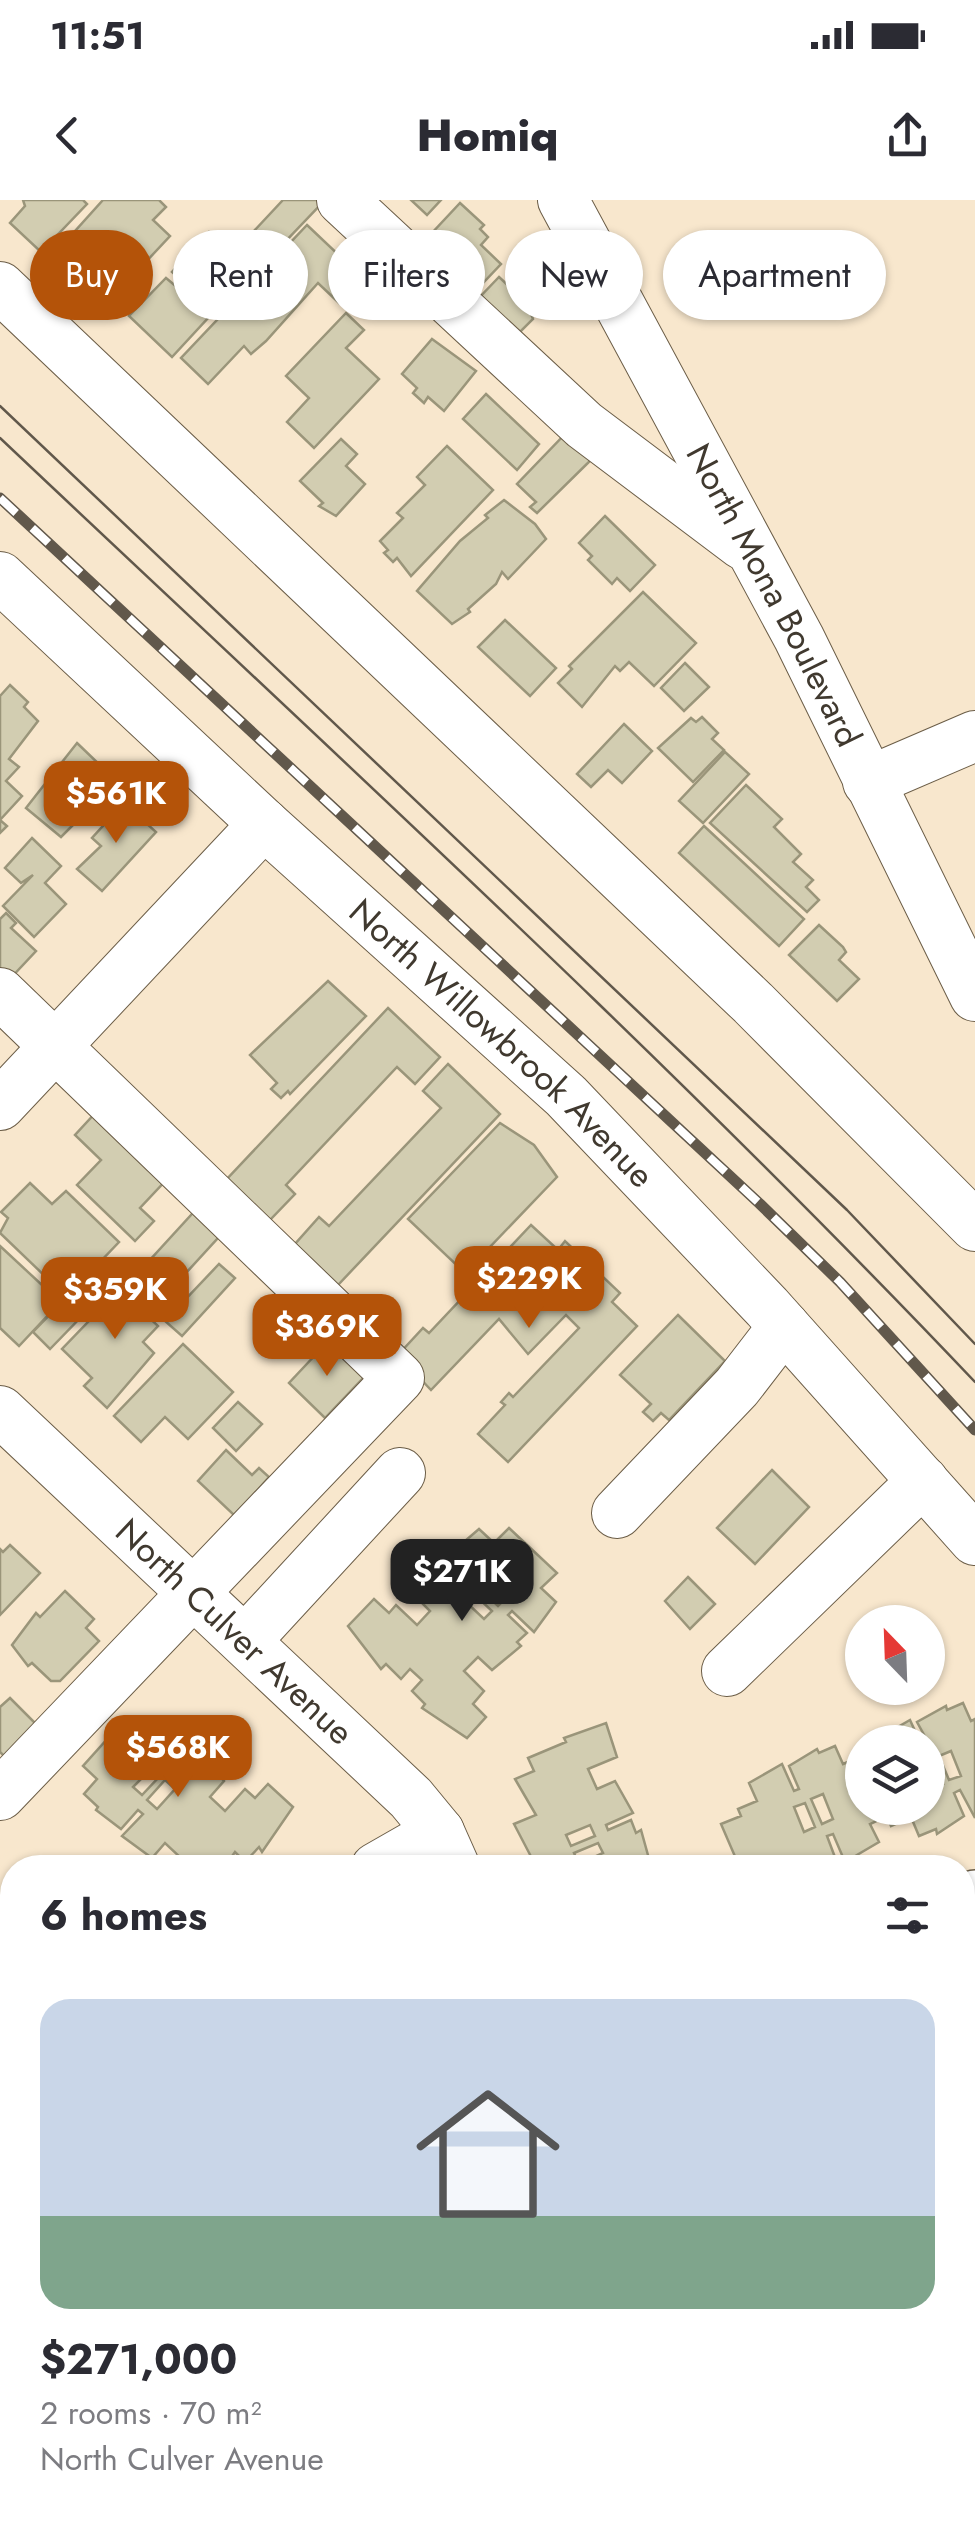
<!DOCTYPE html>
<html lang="en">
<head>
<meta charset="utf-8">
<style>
  body { margin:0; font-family:Jost,sans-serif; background:#f7f7f7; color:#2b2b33; height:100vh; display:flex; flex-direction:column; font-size:38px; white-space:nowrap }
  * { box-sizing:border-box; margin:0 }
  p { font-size:32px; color:#7c7c81 }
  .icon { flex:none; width:55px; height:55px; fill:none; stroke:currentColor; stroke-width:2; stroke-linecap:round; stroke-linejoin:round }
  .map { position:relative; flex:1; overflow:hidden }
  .side { position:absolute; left:0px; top:1655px; width:975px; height:672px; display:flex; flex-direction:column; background:#fff; border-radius:40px 40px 0 0; box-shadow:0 2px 8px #0004 }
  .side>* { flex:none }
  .guide { position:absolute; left:30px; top:30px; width:915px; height:90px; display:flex; gap:20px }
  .needle { width:65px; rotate:337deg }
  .buttons { position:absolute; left:845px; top:1405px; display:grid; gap:20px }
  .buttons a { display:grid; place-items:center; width:100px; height:100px; border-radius:50%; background:#fff; box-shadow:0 2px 8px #0004; font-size:50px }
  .price { position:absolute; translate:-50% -85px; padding:0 22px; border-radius:20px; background:#b45309; color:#fff; font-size:32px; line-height:65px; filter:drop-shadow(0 2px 5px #0008) }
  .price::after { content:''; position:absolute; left:50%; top:60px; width:30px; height:22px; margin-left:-15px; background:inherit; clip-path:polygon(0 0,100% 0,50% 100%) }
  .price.selected { background:#222; color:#fff }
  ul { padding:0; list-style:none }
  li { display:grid; align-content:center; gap:20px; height:530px; padding:0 40px }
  li span { display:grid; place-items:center; height:310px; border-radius:30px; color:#555 }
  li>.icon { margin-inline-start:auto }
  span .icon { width:180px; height:180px; fill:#fffc; stroke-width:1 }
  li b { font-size:42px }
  h2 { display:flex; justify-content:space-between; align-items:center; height:120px; padding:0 40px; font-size:42px }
  .pill { padding:0 35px; border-radius:45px; background:#fff; box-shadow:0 2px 8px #0004; font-size:35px; line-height:90px }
  .pill.selected { background:#b45309; color:#fff }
  .status { display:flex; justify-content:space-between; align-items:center; height:70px; padding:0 50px; background:#fff; direction:ltr }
  .status svg { height:28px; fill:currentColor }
  header { display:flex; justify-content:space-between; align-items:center; height:130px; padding:0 40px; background:#fff; font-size:45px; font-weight:800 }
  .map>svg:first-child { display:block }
  .building { fill:#d2cdb1; stroke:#9a957a; stroke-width:2.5; fill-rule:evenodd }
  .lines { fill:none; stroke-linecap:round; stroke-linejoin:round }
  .minor-casing { stroke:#6b5d47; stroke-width:52 }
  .major-casing { stroke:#6b5d47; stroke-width:58 }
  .minor { stroke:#fff; stroke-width:50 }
  .major { stroke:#fff; stroke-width:55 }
  .tram { stroke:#61584b; stroke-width:2.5 }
  .rail-casing { stroke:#61584b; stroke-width:11 }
  .rail { stroke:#fff; stroke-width:8; stroke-dasharray:22; stroke-linecap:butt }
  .labels { text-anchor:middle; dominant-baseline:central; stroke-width:8; stroke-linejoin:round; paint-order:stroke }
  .street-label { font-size:35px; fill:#40392f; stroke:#fff }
</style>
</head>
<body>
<div class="status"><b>11:51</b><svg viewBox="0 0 49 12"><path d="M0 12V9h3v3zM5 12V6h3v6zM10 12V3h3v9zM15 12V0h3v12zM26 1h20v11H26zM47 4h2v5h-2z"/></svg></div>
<header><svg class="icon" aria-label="back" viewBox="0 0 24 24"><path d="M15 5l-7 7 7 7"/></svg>Homiq<svg class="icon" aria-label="share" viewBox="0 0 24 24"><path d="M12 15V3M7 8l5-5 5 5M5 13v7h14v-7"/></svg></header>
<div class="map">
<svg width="975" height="2326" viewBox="0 0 975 2326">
  <rect width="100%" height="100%" fill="#f8e7cd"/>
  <g class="building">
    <path d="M23,0H83L87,4L41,52L10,23L25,6Z"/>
    <path d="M103,0H159L166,7L153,20L170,36L129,80L76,30Z"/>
    <path d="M283,0H325L261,67L239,47Z"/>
    <path d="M411,0H441L427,15Z"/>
    <path d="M460,3L484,25L480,29L488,37L481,45L501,64L466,101L417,49Z"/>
    <path d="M307,25L363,78L339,103L318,83L266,141L251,154L244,146L208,184L181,158Z"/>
    <path d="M209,32L252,73L211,113L205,108L208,105L172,72Z"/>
    <path d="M499,77L526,102L533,119L510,142L476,101Z"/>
    <path d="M166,78L201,107L199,110L208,118L172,157L129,116Z"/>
    <path d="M346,113L364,130L346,148L379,179L314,248L287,222L309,198L286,176Z"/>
    <path d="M432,139L476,171L444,211L428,197L424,203L413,193L417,188L402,174Z"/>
    <path d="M486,194L539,244L517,270L463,219Z"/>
    <path d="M568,231L595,256L537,313L530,307L536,302L517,284Z"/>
    <path d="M341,239L357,254L346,266L365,284L336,316L319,306L323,303L300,281Z"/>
    <path d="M447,246L493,290L411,376L397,358L393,362L384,353L388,350L380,341L403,318L397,313L425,285L417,277Z"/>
    <path d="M504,300L535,324L546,339L508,379L502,372L496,384L468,409L470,412L452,424L417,391L460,341L488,318L485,315Z"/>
    <path d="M605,316L655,365L630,391L617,378L612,384L588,360L592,356L579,343Z"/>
    <path d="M643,392L696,443L654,486L629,462L620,471L615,466L582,507L558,483L572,469L569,466Z"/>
    <path d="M505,420L556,468L530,496L478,447Z"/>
    <path d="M685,463L709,487L684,511L661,488Z"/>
    <path d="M10,485L28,502L24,507L38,521L9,559L19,567L6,581L22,596L0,620L7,626L0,633V496Z"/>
    <path d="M702,517L718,533L712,539L724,550L693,582L658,548L691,518L696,522Z"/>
    <path d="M624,524L652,551L622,583L608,570L591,587L577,574Z"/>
    <path d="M77,543L102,567L97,572L112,586L61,637L26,608Z"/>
    <path d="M725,552L749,574L703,623L679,601Z"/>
    <path d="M746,585L782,619L774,627L801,654L793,662L813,680L806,687L819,700L807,712L710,623Z"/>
    <path d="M124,603L156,632L102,691L77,669L101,646L92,638Z"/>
    <path d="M704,626L804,719L779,746L679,653Z"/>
    <path d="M32,638L61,666L45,683L66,704L34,737L3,706L33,675L21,683L5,668Z"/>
    <path d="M6,713L16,723L11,728L36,751L6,783L0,777V719Z"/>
    <path d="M819,725L843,747L846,752L839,760L859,779L837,801L789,755Z"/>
    <path d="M328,781L366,816L290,894L288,891L281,898L271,889L277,883L250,855Z"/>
    <path d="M388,808L440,857L415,884L397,867L286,985L295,994L269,1021L226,980Z"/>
    <path d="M448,864L500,914L338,1085L295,1044L319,1017L329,1026L441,908L423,891Z"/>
    <path d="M99,909L169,977L140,1008L154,1021L135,1041L77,985L101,960L75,935Z"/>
    <path d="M500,923L534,945L557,977L465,1073L408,1019Z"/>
    <path d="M30,983L52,1004L66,991L119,1042L100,1062L116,1078L125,1069L129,1073L118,1085L114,1081L103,1093L85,1076L75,1087L58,1072L49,1080L0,1033L8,1018L1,1012Z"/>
    <path d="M202,1003L228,1027L175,1085L149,1061Z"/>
    <path d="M531,1025L558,1050L565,1041L620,1093L612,1102L637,1126L508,1262L478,1234L505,1205L501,1202L509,1193L513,1197L579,1128L566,1115L528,1154L499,1119L431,1190L398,1155L423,1128L429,1133Z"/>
    <path d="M0,1046L43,1086L48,1081L65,1097L19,1146L0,1128Z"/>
    <path d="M219,1064L235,1078L182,1136L165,1121Z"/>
    <path d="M143,1065L154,1076L131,1100L158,1126L143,1142L154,1153L107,1208L84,1186L92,1178L62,1149Z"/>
    <path d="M65,1099L82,1116L50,1149L33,1132Z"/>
    <path d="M678,1115L725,1161L669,1220L661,1213L653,1221L643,1212L651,1204L620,1175Z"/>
    <path d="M325,1138L366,1175L325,1218L289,1183L319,1151L316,1147Z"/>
    <path d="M183,1144L233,1192L188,1239L165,1217L141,1242L114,1216Z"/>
    <path d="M238,1202L262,1224L236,1251L213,1228Z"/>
    <path d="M226,1250L252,1275L259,1268L269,1277L235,1316L198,1281Z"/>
    <path d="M772,1270L809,1307L755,1364L717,1328Z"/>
    <path d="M509,1328L557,1373L541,1388L556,1402L534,1432L512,1411L508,1415L527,1433L517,1442L521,1446L492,1470L478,1457L464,1471L484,1491L473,1504L486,1517L467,1538L422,1508L425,1504L412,1491L422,1480L410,1469L401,1479L386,1464L381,1469L348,1426L374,1399L389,1413L396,1405L417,1425L430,1411L416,1397L438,1368L459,1388L463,1384L445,1367L455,1357L451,1353L479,1329L494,1343ZM487,1380L506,1398L498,1406L479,1388ZM474,1394L492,1411L484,1419L466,1402Z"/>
    <path d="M10,1345L40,1373L0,1415V1349L3,1352Z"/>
    <path d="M688,1377L715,1404L690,1429L665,1401Z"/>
    <path d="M65,1391L94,1419L86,1428L99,1441L60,1481H51L32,1463L28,1466L12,1445L36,1413L40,1417Z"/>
    <path d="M10,1498L39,1527L8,1560L0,1552V1507Z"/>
    <path d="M963,1503L971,1521L975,1519V1618L960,1590L954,1593L964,1616L937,1634L936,1629L919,1636L911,1617L891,1626L887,1616L870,1624L879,1642L845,1662L833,1634L827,1636L836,1660L827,1668H787L784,1661L768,1668H740L721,1624L741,1616L738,1609L757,1601L749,1583L782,1564L794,1591L799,1589L789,1566L817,1549L819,1553L835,1546L843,1564L862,1556V1608H928V1577L932,1588L943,1584L933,1559L928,1562V1542L917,1522L946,1506L947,1510ZM951,1551L961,1576L949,1580L939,1556ZM823,1594L833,1619L822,1624L811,1599ZM805,1603L815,1627L804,1632L794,1607Z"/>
    <path d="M127,1517L144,1532L157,1517L186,1539L165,1563L170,1567L188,1548L198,1557L200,1554L224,1581L210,1597L225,1611L245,1589L255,1598L268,1584L293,1607L262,1652L259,1647L245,1662L235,1652L224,1668H171L180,1657L165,1643L152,1658L122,1636L143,1614L138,1610L121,1629L96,1610L98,1607L84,1594L97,1579L83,1566ZM152,1568L160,1576L142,1595L133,1587ZM165,1580L175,1589L157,1609L147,1600Z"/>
    <path d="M910,1520L920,1542H878L877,1539Z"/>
    <path d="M606,1523L617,1557L588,1569L597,1589L615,1581L633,1613L606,1625L608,1630L631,1620L636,1633L641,1630L651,1666L554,1668L564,1663L563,1658L537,1668L514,1624L536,1615L515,1579L534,1571L528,1558L566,1542L564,1538ZM590,1625L595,1636L571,1646L566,1635ZM598,1643L603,1653L579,1664L574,1653Z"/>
    <path d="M12,1829V1912L0,1917V1835Z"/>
    <path d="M0,1971L12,2001V2050L0,2055Z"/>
    <path d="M975,2047V2089L965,2092L962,2052Z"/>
    <path d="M12,2223V2284L0,2289V2228Z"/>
    <path d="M24,2315H79L84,2326H16L27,2322Z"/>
    <path d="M209,2315H227L232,2326H183Z"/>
    <path d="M369,2315H430L405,2326H374Z"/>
    <path d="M506,2315H554L559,2326H511Z"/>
    <path d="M567,2315H620L625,2326H576Z"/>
    <path d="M761,2315H835L838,2322L766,2326Z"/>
    <path d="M905,2315L910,2326H880L892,2319Z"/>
  </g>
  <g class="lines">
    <defs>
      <g id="minor">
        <path d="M342,0L584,225L742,344"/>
        <path id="s1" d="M563,0L799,438L975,796"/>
        <path d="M0,87L753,803L975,1026"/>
        <path id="s2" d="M0,377L264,624L566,896L767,1107L975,1340"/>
        <path d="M868,582L975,536"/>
        <path d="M0,793L399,1178L0,1595"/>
        <path d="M0,905L264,624"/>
        <path id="s3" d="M0,1211L411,1598L439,1632L455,1668"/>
        <path d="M617,1313L737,1187L784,1126"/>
        <path d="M245,1441L400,1273"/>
        <path d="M727,1471L923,1281"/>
        <path d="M376,1668L439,1632"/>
        <path d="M0,1749L12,1744"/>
        <path d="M962,1915L975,1946"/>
        <path d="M0,1939L12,1969"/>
        <path d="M962,2018L975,2013"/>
        <path d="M962,2252L975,2278"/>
        <path d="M318,2315L323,2326"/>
        <path d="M654,2315L659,2326"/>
      </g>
      <g id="major">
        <path d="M962,1703L975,1698"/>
        <path d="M962,1775L975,1770"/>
        <path d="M0,2113L12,2108"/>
        <path d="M0,2183L12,2178"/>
      </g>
    </defs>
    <use href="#minor" class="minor-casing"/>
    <use href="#major" class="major-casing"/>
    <use href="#minor" class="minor"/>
    <use href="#major" class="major"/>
    <g class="tram">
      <path d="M0,206L847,1010L975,1144"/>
      <path d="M0,238C329,549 664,854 975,1182"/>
    </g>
    <defs>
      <path id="rail" d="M0,298L760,1004L840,1082L975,1230"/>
    </defs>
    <use href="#rail" class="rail-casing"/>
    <use href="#rail" class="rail"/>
  </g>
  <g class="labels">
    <g class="street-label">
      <text stroke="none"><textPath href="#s1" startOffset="448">North Mona Boulevard</textPath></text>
      <text stroke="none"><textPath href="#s2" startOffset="685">North Willowbrook Avenue</textPath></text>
      <text stroke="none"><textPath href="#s3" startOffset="322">North Culver Avenue</textPath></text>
    </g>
  </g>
</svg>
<div class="buttons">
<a><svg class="needle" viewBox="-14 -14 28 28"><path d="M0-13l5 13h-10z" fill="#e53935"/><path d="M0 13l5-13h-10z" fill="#7c7c81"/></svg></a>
<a><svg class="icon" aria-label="layers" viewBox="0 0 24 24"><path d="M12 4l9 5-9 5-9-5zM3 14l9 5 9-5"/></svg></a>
</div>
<b class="price" style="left:116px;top:646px">$561K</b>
<b class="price" style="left:529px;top:1131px">$229K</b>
<b class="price" style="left:115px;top:1142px">$359K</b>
<b class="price" style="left:327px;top:1179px">$369K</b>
<b class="price selected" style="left:462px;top:1424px">$271K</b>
<b class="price" style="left:178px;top:1600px">$568K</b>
<div class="guide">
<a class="pill selected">Buy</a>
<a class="pill">Rent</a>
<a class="pill">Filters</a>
<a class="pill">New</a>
<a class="pill">Apartment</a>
</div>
<section class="side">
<h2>6 homes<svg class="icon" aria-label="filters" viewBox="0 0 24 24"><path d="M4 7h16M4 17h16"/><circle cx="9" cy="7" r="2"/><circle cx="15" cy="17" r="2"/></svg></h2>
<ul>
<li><span style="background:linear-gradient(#c9d6e8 70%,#7fa58c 0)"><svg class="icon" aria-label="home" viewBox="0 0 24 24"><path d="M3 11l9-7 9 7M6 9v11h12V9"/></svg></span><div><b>$271,000</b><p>2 rooms · 70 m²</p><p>North Culver Avenue</p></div></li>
</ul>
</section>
</div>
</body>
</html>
